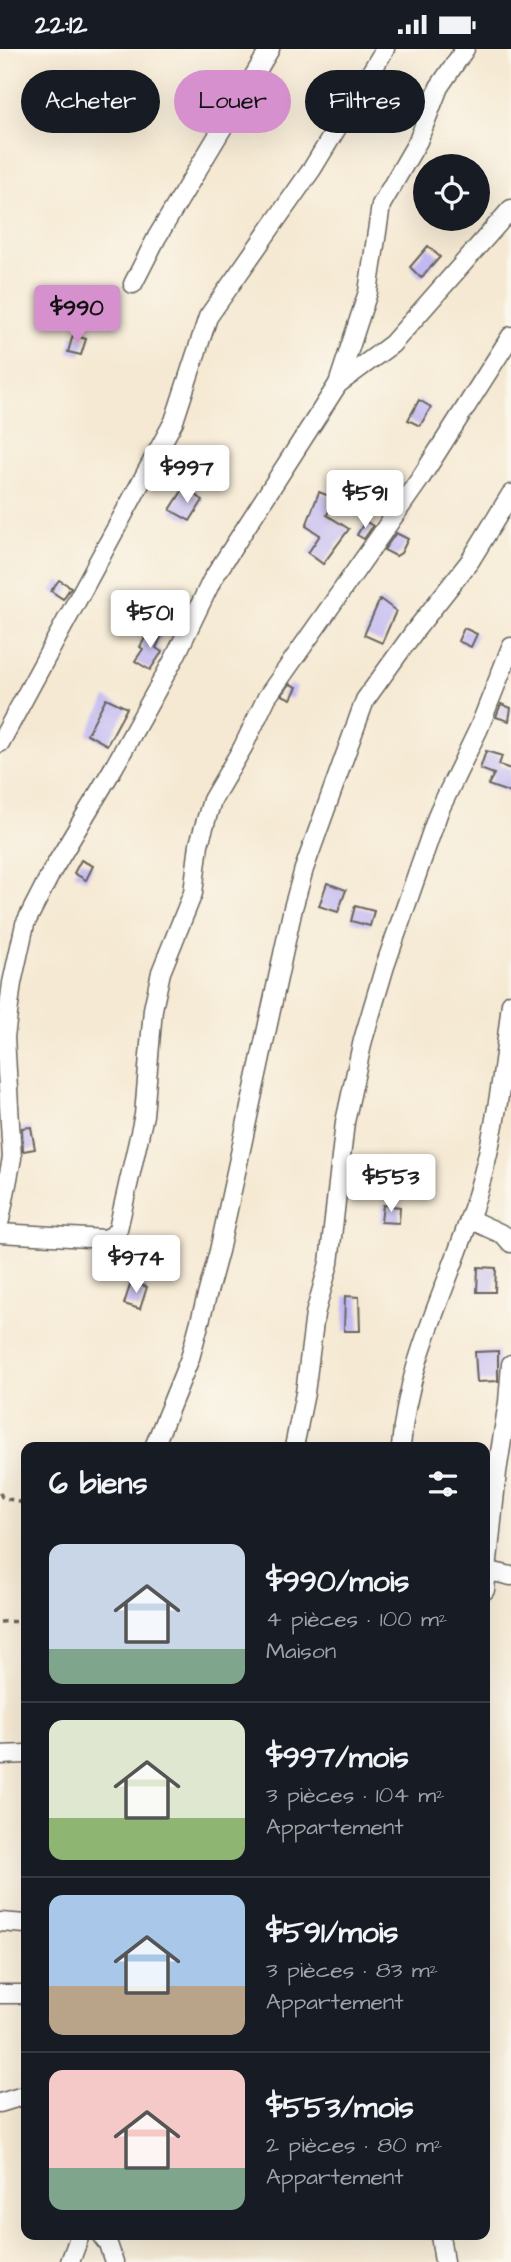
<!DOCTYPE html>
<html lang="fr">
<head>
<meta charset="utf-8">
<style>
  body { margin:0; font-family:"Architects Daughter",sans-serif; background:#20242c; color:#f1f3f6; height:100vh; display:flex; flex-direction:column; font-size:26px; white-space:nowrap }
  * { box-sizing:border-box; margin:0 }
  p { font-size:23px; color:#9ea1a6 }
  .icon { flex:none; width:38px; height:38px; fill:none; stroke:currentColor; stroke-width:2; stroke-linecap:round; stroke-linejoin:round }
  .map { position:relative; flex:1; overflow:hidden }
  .details { position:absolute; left:21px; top:1393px; width:469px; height:798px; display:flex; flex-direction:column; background:#171b24; border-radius:14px; box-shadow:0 7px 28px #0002 }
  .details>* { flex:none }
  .banner { position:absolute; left:21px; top:21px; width:469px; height:63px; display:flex; gap:14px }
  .controls { position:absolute; left:413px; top:105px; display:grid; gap:14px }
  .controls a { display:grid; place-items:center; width:77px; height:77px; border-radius:50%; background:#171b24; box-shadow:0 7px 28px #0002; font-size:35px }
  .price { position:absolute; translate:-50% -60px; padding:0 16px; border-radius:7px; background:#fff; color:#222; font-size:23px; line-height:46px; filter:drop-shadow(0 2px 4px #0008) }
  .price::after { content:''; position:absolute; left:50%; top:42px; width:21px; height:16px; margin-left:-10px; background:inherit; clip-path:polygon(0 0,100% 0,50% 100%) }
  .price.current { background:#d690ce; color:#111 }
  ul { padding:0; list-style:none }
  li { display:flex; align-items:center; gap:21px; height:175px; padding:0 28px }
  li+li { border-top:2px solid #363941 }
  li span { display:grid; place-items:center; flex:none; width:196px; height:140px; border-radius:14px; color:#555 }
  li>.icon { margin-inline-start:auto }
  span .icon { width:84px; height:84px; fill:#fffc; stroke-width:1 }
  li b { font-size:30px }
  h2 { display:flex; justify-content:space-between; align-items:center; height:84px; padding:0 28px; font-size:30px }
  .chip { padding:0 24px; border-radius:32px; background:#171b24; box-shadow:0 7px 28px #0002; font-size:24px; line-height:63px }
  .chip.current { background:#d690ce; color:#111 }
  .status { display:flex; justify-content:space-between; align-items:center; height:49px; padding:0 35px; background:#171b24; direction:ltr }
  .status svg { height:19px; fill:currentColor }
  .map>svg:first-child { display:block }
  .building { fill:#c3b9f2 }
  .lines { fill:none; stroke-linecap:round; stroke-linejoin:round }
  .street-casing { stroke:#68645c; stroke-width:21 }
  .path { stroke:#68645c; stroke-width:3.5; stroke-dasharray:5 5; stroke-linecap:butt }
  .street { stroke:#fff; stroke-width:18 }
</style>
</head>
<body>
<div class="status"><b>22:12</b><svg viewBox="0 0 49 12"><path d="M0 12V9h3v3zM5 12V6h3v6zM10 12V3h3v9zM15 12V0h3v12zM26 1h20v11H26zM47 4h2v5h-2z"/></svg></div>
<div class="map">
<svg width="511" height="2213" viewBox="0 0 511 2213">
  <rect width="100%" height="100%" fill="#fbf7ec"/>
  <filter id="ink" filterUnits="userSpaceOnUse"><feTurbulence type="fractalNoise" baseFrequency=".0143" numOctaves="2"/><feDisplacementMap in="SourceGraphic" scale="14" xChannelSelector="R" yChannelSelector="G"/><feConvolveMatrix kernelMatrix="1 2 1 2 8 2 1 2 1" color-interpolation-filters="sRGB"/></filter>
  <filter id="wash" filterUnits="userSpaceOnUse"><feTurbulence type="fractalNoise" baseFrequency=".00686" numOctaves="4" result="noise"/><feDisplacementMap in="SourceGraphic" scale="28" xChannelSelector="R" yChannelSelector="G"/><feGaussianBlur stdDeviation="1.57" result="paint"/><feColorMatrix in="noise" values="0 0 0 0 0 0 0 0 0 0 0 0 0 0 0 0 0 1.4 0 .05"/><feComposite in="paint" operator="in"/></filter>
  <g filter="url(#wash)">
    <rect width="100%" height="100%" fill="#f5e9d3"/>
    <g id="blocks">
      <g class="building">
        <path d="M383,32L399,42L391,55L375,46Z"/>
        <path d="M428,197L440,208L421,229L410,218Z"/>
        <path d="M73,286L86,290L81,306L68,303Z"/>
        <path d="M419,351L431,358L420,377L408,371Z"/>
        <path d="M184,439L203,451L190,472L170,461Z"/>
        <path d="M319,443L334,449L327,466L349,480L323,515L308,504L320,486L306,477Z"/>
        <path d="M365,472L373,477L364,490L357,486Z"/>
        <path d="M396,484L408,490L401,504L396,507L384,501Z"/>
        <path d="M59,531L71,538L63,550L51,542Z"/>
        <path d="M380,550L396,562L382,594L364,586Z"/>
        <path d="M464,579L477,585L471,598L458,592Z"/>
        <path d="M150,580L162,587L156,599L162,603L150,621L135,612L143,600L140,598Z"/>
        <path d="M290,635L297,638L291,650L282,646Z"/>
        <path d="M106,649L127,659L107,696L87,685Z"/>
        <path d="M501,655L511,659L509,672L496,668Z"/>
        <path d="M486,702L502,707L499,716L511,720V744L488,736L494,725L480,720Z"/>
        <path d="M81,811L93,817L86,831L74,824Z"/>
        <path d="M327,834L346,841L338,863L319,857Z"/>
        <path d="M355,857L374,862L370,877L351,872Z"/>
        <path d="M31,1078L35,1100L23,1102L22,1079Z"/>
        <path d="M383,1156L400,1158L399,1174L381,1173Z"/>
        <path d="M478,1218L496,1219L495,1243H477Z"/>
        <path d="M131,1233L147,1238L140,1260L124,1255Z"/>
        <path d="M345,1247L359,1248L360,1282H344Z"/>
        <path d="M498,1302V1332L477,1333L475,1303Z"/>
      </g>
    </g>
  </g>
  <g filter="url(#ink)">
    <use href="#blocks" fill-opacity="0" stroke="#68645c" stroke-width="2"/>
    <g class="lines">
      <defs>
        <g id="street">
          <path d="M133,235L157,188L270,0"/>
          <path d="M338,335L368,243L381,156L418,92L439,38L465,0"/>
          <path d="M0,694L174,372L208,268L312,120L385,0"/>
          <path d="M469,1170L504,1186L511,1194"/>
          <path d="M0,1171L12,1109L5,988L12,934L25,875L52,822L114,718L175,608L212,531L338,335L392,295L511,160"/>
          <path d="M0,1184L105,1190L112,1187L118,1180L144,1066L153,960L161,923L193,844L199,795L212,751L243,698L267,648L420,430L511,287"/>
          <path d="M154,1398L190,1309L219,1202L293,859L304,820L365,651L414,583L470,512L511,445"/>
          <path d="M294,1398L305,1344L315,1265L329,1214L345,1073L363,991L385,917L439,762L479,679L511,598"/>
          <path d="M401,1398C407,1308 453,1229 478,1143C496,1082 504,1017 511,954"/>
          <path d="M485,1521L511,1527"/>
          <path d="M485,1541L497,1423L508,1353L511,1315"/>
          <path d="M0,1706L26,1705"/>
          <path d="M0,1873L26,1875"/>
          <path d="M0,1945H26"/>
          <path d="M0,2054L26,2046"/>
          <path d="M101,2186L108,2195L114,2213"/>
          <path d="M440,2186L444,2213"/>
          <path d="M70,2213L80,2186"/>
        </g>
      </defs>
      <use href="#street" class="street-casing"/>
      <g class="path">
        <path d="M0,1444L2,1448L26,1455"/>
        <path d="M0,1573L26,1572"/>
      </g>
      <use href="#street" class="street"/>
    </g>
  </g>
</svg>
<div class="controls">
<a><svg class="icon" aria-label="locate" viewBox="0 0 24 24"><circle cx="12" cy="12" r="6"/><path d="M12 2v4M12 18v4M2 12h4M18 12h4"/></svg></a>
</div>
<b class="price current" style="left:77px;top:296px">$990</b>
<b class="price" style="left:187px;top:456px">$997</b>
<b class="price" style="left:365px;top:481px">$591</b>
<b class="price" style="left:150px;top:601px">$501</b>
<b class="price" style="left:391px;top:1165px">$553</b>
<b class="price" style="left:136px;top:1246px">$974</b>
<div class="banner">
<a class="chip">Acheter</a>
<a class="chip current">Louer</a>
<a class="chip">Filtres</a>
</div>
<section class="details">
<h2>6 biens<svg class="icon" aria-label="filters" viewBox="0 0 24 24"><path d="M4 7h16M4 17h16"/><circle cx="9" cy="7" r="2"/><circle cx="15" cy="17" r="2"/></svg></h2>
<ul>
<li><span style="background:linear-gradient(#c9d6e8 75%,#7fa58c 0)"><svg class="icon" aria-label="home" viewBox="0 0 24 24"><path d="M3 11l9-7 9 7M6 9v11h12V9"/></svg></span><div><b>$990/mois</b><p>4 pièces · 100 m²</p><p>Maison</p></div></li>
<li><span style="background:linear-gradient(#dfe7d0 70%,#8fb573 0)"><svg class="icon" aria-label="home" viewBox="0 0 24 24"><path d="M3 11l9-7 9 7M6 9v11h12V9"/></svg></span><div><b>$997/mois</b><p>3 pièces · 104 m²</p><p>Appartement</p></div></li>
<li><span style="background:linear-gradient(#a9c7e8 65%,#b9a48a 0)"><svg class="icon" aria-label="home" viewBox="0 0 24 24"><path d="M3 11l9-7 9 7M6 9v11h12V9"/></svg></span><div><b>$591/mois</b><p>3 pièces · 83 m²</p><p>Appartement</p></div></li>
<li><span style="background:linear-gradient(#f6c9c9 70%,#7fa58c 0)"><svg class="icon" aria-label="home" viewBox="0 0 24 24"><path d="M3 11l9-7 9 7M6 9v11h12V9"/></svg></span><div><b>$553/mois</b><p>2 pièces · 80 m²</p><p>Appartement</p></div></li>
</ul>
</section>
</div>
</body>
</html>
